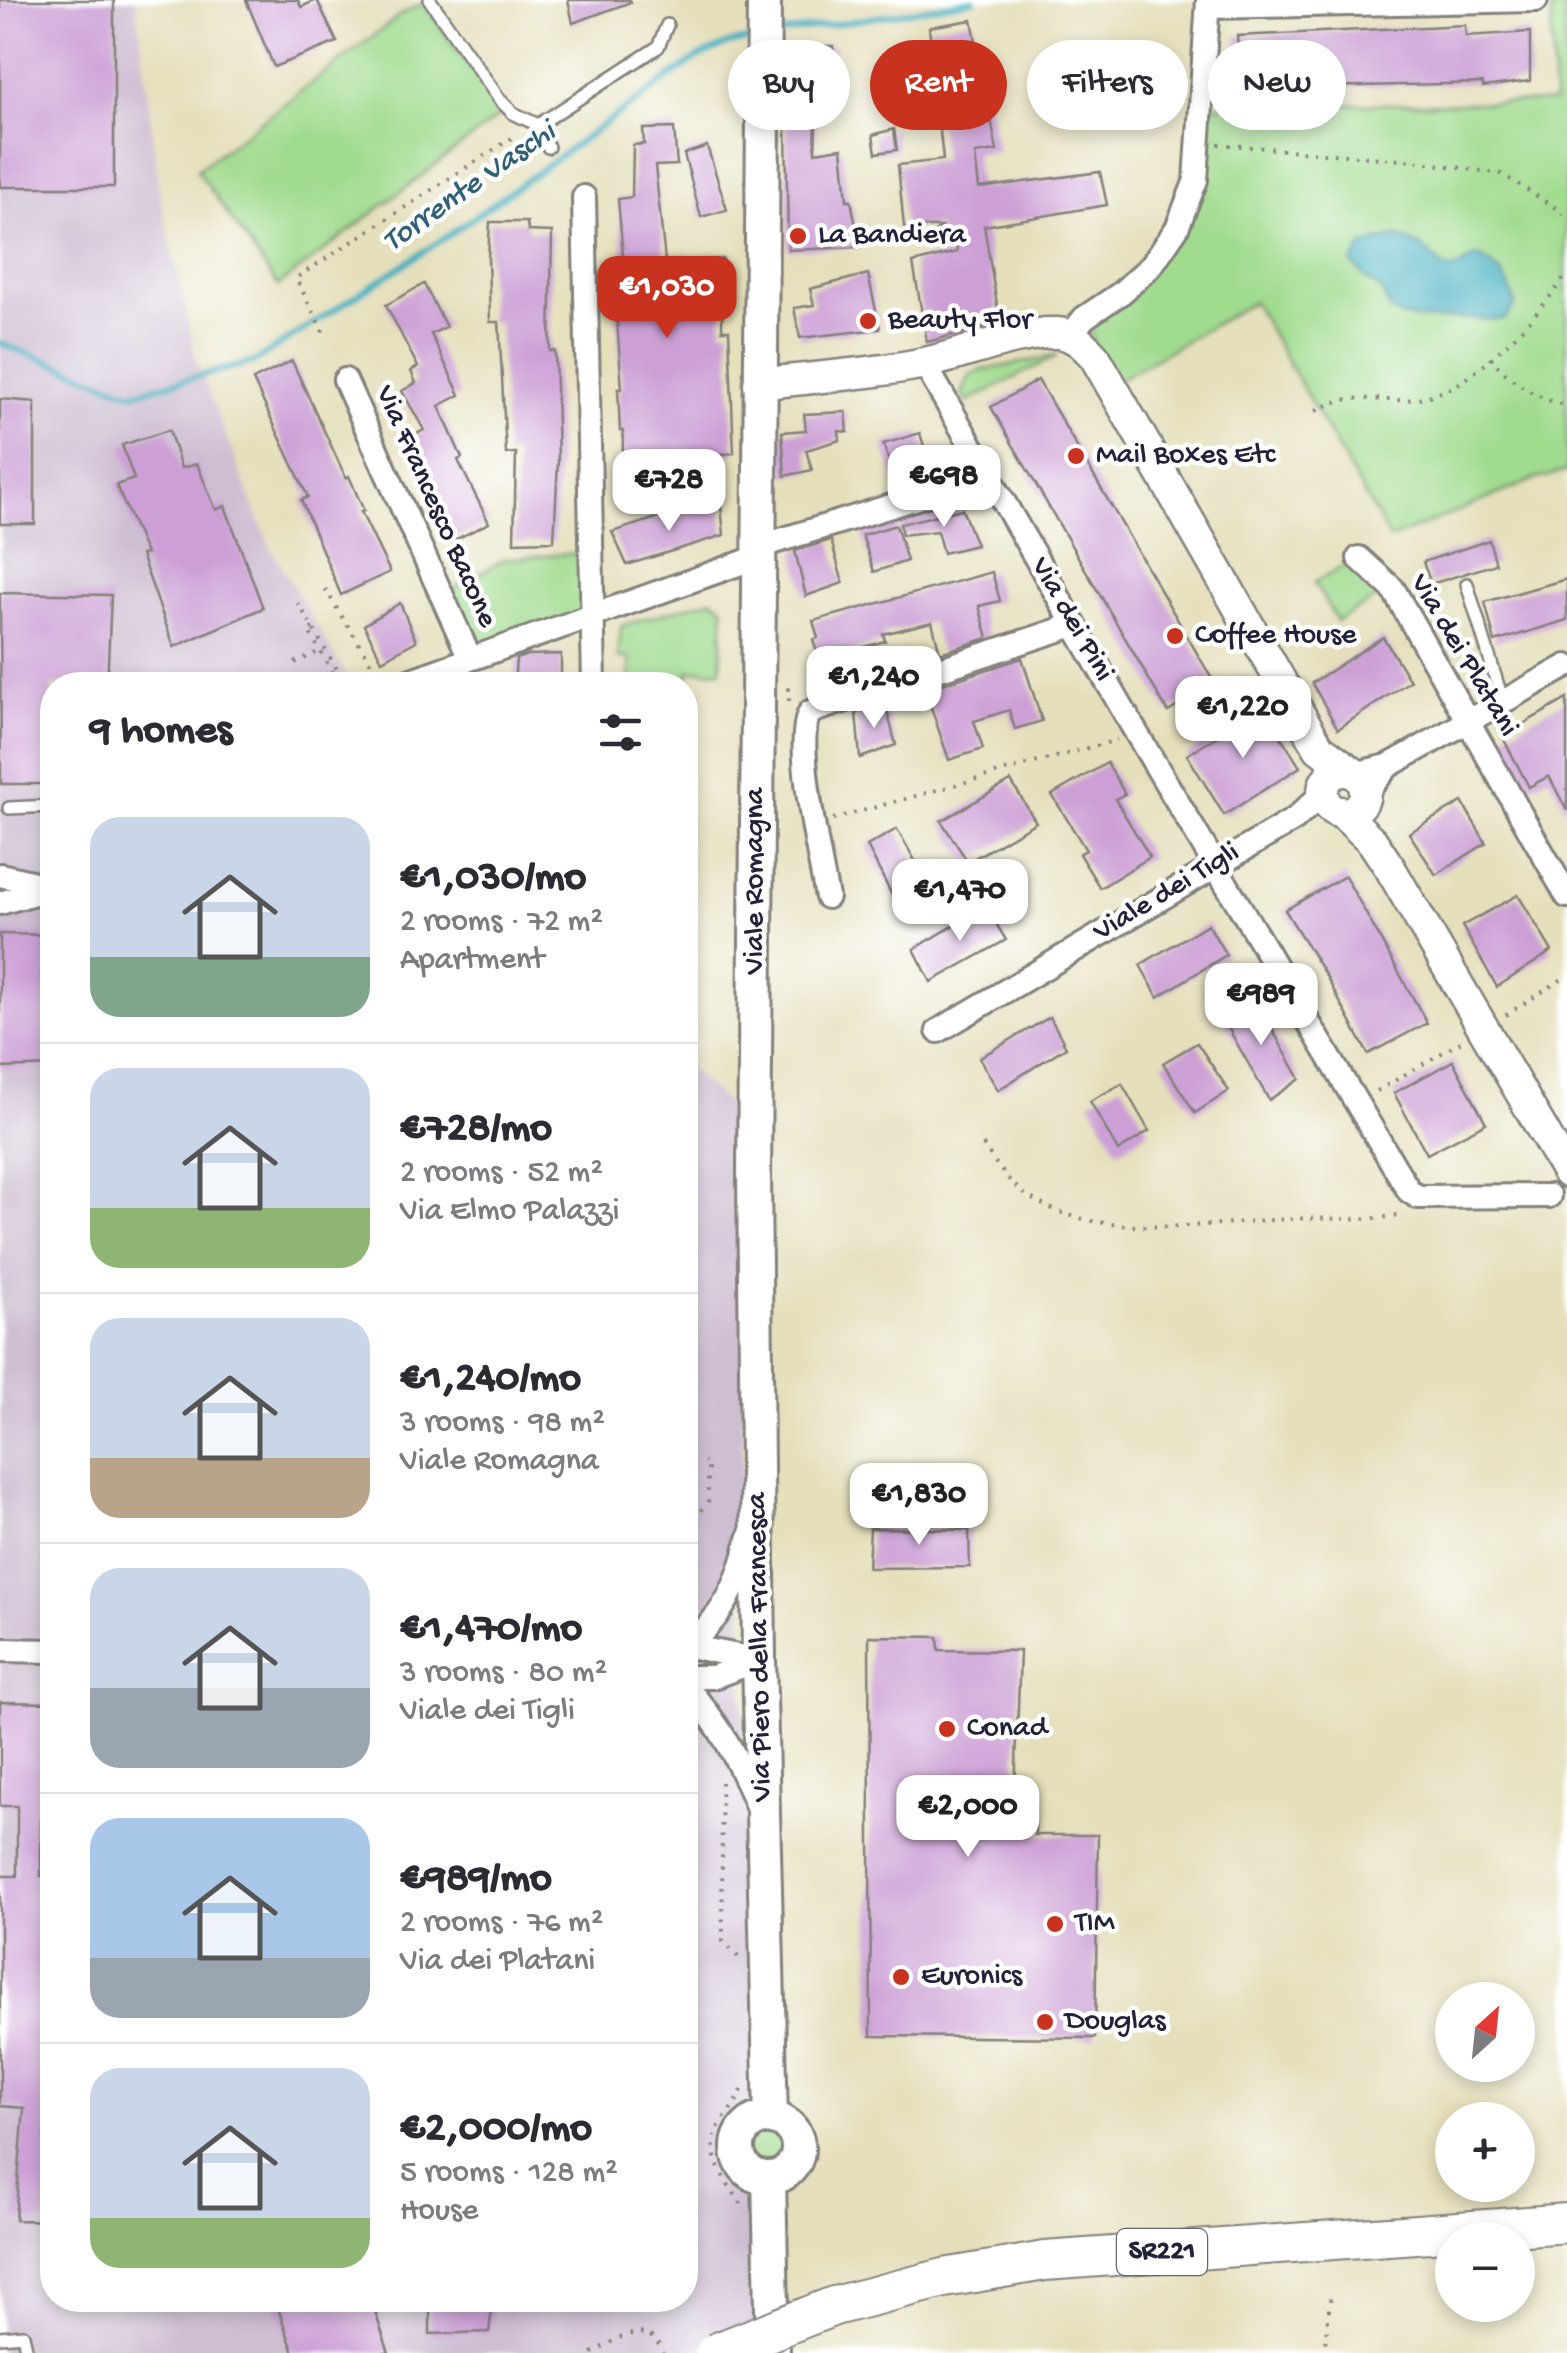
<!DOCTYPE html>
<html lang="en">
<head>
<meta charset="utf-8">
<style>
  body { margin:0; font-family:"Gochi Hand",sans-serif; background:#f7f7f7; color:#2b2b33; height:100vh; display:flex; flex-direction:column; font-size:38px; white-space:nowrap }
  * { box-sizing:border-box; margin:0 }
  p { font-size:32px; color:#7c7c81 }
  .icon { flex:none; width:55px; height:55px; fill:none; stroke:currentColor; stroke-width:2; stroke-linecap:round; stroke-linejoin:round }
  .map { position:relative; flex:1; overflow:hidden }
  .sheet { position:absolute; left:40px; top:672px; width:658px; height:1640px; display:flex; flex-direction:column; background:#fff; border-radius:40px; box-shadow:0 5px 15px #0003 }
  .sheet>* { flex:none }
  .banner { position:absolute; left:728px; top:40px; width:688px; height:90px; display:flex; gap:20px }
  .needle { width:65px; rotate:27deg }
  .tools { position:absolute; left:1435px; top:1982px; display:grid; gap:20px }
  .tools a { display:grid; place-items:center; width:100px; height:100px; border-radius:50%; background:#fff; box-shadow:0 5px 15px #0003; font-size:50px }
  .price { position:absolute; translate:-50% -85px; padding:0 22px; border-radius:20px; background:#fff; color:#222; font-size:32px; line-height:65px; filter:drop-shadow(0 2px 5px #0008) }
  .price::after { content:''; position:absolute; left:50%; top:60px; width:30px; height:22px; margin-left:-15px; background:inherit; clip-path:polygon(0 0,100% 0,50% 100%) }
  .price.selected { background:#c8321e; color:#fff }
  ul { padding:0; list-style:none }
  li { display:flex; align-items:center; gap:30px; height:250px; padding:0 50px }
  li+li { border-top:2px solid #e1e1e2 }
  li span { display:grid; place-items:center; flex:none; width:280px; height:200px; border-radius:30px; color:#555 }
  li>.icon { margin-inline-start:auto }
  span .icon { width:120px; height:120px; fill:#fffc; stroke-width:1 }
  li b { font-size:42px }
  h2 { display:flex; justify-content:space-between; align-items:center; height:120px; padding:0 50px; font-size:42px }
  .chip { padding:0 35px; border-radius:45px; background:#fff; box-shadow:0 5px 15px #0003; font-size:35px; line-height:90px }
  .chip.selected { background:#c8321e; color:#fff }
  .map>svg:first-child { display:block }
  .industrial { fill:#cebed2 }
  .green { fill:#a0db8e; stroke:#617e64; stroke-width:2.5 }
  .water { fill:#43afc0; stroke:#32687e; stroke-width:2.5 }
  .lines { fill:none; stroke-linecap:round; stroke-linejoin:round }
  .stream { stroke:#43afc0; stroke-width:6 }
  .building { fill:#cca0d6 }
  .service-casing { stroke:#84807b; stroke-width:16 }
  .minor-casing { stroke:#84807b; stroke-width:28 }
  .tertiary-casing { stroke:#84807b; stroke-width:35 }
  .secondary-casing { stroke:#84807b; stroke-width:38 }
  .path { stroke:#84807b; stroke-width:4; stroke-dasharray:2.5 8; stroke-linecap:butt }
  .service { stroke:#fff; stroke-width:11 }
  .minor { stroke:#fff; stroke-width:22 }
  .tertiary { stroke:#fff; stroke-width:30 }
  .secondary { stroke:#fff; stroke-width:32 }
  .primary-bridge-casing { stroke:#84807b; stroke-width:42; stroke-linecap:butt }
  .primary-bridge { stroke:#fff; stroke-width:38 }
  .poi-dot { fill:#c8321e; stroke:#fff; stroke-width:4 }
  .labels { text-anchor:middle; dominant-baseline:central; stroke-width:9; stroke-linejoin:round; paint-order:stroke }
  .shield { fill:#fff; stroke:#646476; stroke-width:2.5 }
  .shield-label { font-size:28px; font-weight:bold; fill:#22223b }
  .poi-label { font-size:30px; fill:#22223b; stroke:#fff; text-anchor:start }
  .street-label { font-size:30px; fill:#22223b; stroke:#fff }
  .water-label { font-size:32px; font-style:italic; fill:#316177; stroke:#fff }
</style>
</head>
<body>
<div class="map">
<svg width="1567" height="2353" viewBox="0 0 1567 2353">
  <rect width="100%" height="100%" fill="#fff"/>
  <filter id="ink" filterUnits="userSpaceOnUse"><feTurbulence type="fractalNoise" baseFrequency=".01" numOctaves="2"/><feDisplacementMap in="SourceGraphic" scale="20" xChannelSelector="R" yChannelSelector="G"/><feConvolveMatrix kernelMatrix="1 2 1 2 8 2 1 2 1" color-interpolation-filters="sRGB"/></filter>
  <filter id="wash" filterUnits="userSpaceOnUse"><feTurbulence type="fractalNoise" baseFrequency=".0048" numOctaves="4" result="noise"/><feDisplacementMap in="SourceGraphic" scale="40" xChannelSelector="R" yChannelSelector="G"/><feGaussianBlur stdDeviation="2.25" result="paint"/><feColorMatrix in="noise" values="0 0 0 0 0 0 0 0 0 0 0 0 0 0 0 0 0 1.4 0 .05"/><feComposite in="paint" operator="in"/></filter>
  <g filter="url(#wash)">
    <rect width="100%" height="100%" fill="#e5dfbb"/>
    <path class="industrial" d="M0,0H136L160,195L197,363L269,545L352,685H52V2300H685V1065L743,1119L742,1672L763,2323L683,2353H0Z"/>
    <g class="green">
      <path d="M1565,0L1567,471L1533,480L1390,539L1253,302L1111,384L1084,318L1177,228L1202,106L1554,102L1551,12Z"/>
      <path d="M423,3L503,113L278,286L197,170L402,14Z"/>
      <path d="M1057,356L967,402L962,394L969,377L979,371Z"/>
      <path d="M592,552L593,613L470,658L441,596L505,559Z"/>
      <path d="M1359,558L1393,589L1337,621L1314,583Z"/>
      <path d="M712,599L724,607L721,670L689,671L688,682L630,680V658H618L621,626Z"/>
      <circle cx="769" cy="2148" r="30"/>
    </g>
    <path class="water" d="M1397,236L1422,247L1443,267L1454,269L1478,256C1500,268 1510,281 1515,305L1505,319C1490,321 1478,318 1464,318C1437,319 1416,323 1391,312L1381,289L1368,281L1352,263L1363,245Z"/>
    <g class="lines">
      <g class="stream">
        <path d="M773,35L974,0"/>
        <path d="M0,343L132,393L254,362L449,235L697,58L728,44L756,38"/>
      </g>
    </g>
    <g id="blocks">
      <g class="building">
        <rect x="0" y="0" width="114" height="187"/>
        <path d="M246,0H298L301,7L317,0L337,42L274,67Z"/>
        <path d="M568,0H630L631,2L573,23Z"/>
        <path d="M972,20L997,151L975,154L979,188L1100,172L1107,205L984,226L1000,323L927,342L913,263L957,252L956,243L921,244L941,227H904L898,165L943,160L929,27Z"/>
        <path d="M1465,25L1466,36L1530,32V81L1483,87V83L1241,89L1237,36Z"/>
        <path d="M810,46H833L836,81H808Z"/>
        <path d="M816,120L815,152L842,148L847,200H851L860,247L788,250L786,124Z"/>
        <path d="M674,128L677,165L655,166L665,261L723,259L722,330H729L734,453L672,458L671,498L622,499L623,431H620L618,389H622L613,267H624L618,199L632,197L633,145L644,144L643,129Z"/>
        <path d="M894,129L897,150L876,153L873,135Z"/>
        <path d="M707,146L727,210L701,217L684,154Z"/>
        <path d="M490,222H527L528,231L552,232L550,351H555L558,461L554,541L514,542L516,453L506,454L499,322H490L488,258Z"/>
        <path d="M868,274L880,329L800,338L794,308L814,305L810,289Z"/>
        <path d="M424,284L446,327L431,334L460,395L439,406L462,458L458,460L489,523L450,542L406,439L424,430L402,391L416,383L411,371L418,367L386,305Z"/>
        <path d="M292,361L346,478L349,476L364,511L361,512L390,572L341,595L301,500L308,497L253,380Z"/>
        <path d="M1038,380L1215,684L1168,712L991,407Z"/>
        <path d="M0,399L35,402V524H0Z"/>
        <path d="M846,412L848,432L839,431L840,440L806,450L812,470L785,476L782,432L806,430L804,414Z"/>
        <path d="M169,430L181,468L197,464L216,510L225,506L263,608L174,647L141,555L146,554L116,485L134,479L122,445Z"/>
        <path d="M920,433L932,473L898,486L883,444Z"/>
        <path d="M721,507L724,535L627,565L612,532L663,516Z"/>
        <path d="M962,509L976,545L943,553L937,531L902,535L900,524Z"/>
        <path d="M896,525L907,561L874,572L862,535Z"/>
        <path d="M831,540L843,583L806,596L795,551Z"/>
        <path d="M1489,540L1496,564L1431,584L1423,562Z"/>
        <path d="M992,572L1000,601L979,606L988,638L940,653L932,622L883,634L885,641L854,650L860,670L826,680L813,640L818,638L813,621Z"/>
        <path d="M1567,579V620L1495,642L1485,602Z"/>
        <path d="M0,593L111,595L107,685H52V784H1Z"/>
        <path d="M400,603L416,641L382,660L364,625Z"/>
        <path d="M1383,637L1410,681L1338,729L1312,683Z"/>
        <path d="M561,654V685H514L516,659L527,655Z"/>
        <path d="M1022,658L1042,721L1015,729L1009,710L974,721L983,749L949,760L925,690Z"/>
        <path d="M1567,699V811L1549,776L1529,787L1502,736Z"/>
        <path d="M885,703L896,745L860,758L856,713Z"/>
        <path d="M1263,708L1300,767L1224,815L1187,755Z"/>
        <path d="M1107,763L1125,794L1115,799L1150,857L1100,888L1079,854L1086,850L1052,795Z"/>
        <path d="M1011,781L1036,822L968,862L941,821Z"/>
        <path d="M1462,802L1486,843L1436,875L1409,833Z"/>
        <path d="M897,829L934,894L900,911L867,846Z"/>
        <path d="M1345,876L1427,1023L1368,1054L1326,976L1285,910Z"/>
        <path d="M1518,895L1552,951L1497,987L1462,926Z"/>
        <path d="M986,907L1006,940L931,982L914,949Z"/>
        <path d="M1208,924L1226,955L1158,997L1140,965Z"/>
        <path d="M0,934L52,935V1066L0,1068Z"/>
        <path d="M1254,997L1300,1079L1269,1100L1222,1017Z"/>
        <path d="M1050,1017L1066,1047L998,1090L979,1058Z"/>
        <path d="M1197,1043L1229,1091L1195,1113L1163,1063Z"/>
        <path d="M1453,1061L1486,1123L1427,1154L1394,1093Z"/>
        <path d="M1122,1084L1149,1131L1118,1151L1090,1101Z"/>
        <path d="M946,1470L952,1494L927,1501L920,1478Z"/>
        <path d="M870,1528L969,1530L970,1567L868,1568Z"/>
        <path d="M869,1636L938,1637L939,1650L1020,1651L1015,1794L1035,1793V1835H1098L1095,2038L871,2036Z"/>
        <path d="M0,1702L52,1703V1810H41V1876H52V2221L15,2220L24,2108L0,2106V1876H17V1806H0Z"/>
        <path d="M275,2300H371L389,2353H294Z"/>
        <path d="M430,2300H493L489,2332L430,2334Z"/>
      </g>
    </g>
  </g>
  <g filter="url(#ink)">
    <use href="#blocks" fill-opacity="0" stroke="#84807b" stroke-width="2.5"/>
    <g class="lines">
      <defs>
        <g id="service">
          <path d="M430,0L500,100L513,113L538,125L548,147"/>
          <path d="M538,125L658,47L667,25"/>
          <path d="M1467,584L1503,702"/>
          <path d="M9,808L52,806"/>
          <path d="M0,2337L23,2335L27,2353"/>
        </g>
        <g id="minor">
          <path d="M1208,7L1536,0"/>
          <path d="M584,197L594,685"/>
          <path d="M1070,336L1084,318L1121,293L1151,266L1177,228L1196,180L1208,0"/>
          <path d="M924,363L1137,734L1409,1191L1418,1197L1549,1196"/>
          <path d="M345,380L470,658"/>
          <path d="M758,547L988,476"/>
          <path d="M1359,558L1393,589L1567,896"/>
          <path d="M397,685L758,557"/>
          <path d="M1354,774L1388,766L1567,666"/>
          <path d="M1365,794L1388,766"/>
          <path d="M0,875L44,885"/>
          <path d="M827,897C820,860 793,741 810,712L1074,625"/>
          <path d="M0,903L52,888"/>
          <path d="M938,1031L1295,819L1323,793"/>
          <path d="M685,1646C723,1619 739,1584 749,1539"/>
          <path d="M687,1646L759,1660"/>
          <path d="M0,1650L52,1651"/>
          <path d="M685,1677H713L759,1660"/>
          <path d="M685,1686C722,1726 736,1756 757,1806"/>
        </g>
        <g id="tertiary">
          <path d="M759,384C815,377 874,374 929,362C965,354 1022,331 1057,333C1074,334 1085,346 1095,357L1319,748L1352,772"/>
          <circle cx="1344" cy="792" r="21"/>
          <path d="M1341,812L1372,841L1390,868L1567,1172"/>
        </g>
        <g id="secondary">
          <path d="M764,0L754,1175L759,1660L771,2118"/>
          <circle cx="768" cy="2148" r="30"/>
          <path d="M769,2178L773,2353"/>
        </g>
      </defs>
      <use href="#service" class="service-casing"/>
      <use href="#minor" class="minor-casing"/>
      <use href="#tertiary" class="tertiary-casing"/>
      <use href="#secondary" class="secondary-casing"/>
      <g class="path">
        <path d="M1566,0L1567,4"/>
        <path d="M1218,144L1414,161L1502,174L1557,209L1567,219"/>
        <path d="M323,332L296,278L518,134"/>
        <path d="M1490,357C1512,383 1535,398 1567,406"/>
        <path d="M1316,411C1355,390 1366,402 1406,400C1423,398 1443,393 1458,384C1490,365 1546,306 1567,274"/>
        <path d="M325,589L378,674"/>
        <path d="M298,603L346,685"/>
        <path d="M313,628L308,630L340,685"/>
        <path d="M295,663L320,651"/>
        <path d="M789,701V689L796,695"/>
        <path d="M833,819L1117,740"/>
        <path d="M1506,1015L1567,976"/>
        <path d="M1377,1091L1464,1040"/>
        <path d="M983,1145C995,1162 1006,1179 1022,1192C1093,1244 1207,1223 1290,1219C1324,1217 1372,1222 1403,1214"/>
        <path d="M695,1519L708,1501V1463L704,1462"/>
        <path d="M721,1782L723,1941L738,1957"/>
        <path d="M742,2090C737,2103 728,2112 720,2124C702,2156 727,2181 742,2205"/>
        <path d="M592,2353C615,2340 649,2316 663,2353"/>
        <path d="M1324,2353L1331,2292"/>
      </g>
      <use href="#service" class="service"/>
      <use href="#minor" class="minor"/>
      <use href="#tertiary" class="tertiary"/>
      <use href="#secondary" class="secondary"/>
      <defs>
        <path id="primary-bridge" d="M715,2353L834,2306L944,2278L1045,2261L1567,2223"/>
      </defs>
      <use href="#primary-bridge" class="primary-bridge-casing"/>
      <use href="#primary-bridge" class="primary-bridge"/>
    </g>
  </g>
  <g class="poi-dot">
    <circle cx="798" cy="236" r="10"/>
    <circle cx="868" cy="321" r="10"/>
    <circle cx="1076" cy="456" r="10"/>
    <circle cx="1175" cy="636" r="10"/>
    <circle cx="947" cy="1729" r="10"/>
    <circle cx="1055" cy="1924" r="10"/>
    <circle cx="901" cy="1977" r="10"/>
    <circle cx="1045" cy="2022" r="10"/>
  </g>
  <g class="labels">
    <rect class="shield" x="1117" y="2229" width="90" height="46" rx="8"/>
    <g class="shield-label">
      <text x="1162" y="2252">SR221</text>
    </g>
    <g class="poi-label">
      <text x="818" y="236">La Bandiera</text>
      <text x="888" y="321">Beauty Flor</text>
      <text x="1096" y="456">Mail Boxes Etc</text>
      <text x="1195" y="636">Coffee House</text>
      <text x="967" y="1729">Conad</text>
      <text x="1075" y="1924">TIM</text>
      <text x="921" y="1977">Euronics</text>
      <text x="1065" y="2022">Douglas</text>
    </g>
    <g class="street-label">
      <text transform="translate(435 507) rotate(66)">Via Francesco Bacone</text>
      <text transform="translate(1071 620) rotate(60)">Via dei Pini</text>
      <text transform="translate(1463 656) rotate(59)">Via dei Platani</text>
      <text transform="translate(756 881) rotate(-90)">Viale Romagna</text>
      <text transform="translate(1167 893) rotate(-31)">Viale dei Tigli</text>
      <text transform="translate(761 1647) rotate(-91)">Via Piero della Francesca</text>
    </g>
    <g class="water-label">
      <text transform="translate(470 188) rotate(-35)">Torrente Vaschi</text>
    </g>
  </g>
</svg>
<div class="tools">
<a><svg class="needle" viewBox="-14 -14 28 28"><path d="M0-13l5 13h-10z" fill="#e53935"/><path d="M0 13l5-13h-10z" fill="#7c7c81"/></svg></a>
<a>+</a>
<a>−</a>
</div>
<b class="price selected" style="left:667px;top:341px">€1,030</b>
<b class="price" style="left:944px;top:530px">€698</b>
<b class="price" style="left:669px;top:534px">€728</b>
<b class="price" style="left:874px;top:731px">€1,240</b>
<b class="price" style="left:1243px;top:761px">€1,220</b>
<b class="price" style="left:960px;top:944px">€1,470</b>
<b class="price" style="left:1261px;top:1048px">€989</b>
<b class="price" style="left:919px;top:1548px">€1,830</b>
<b class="price" style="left:968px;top:1860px">€2,000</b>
<div class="banner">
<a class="chip">Buy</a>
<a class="chip selected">Rent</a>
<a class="chip">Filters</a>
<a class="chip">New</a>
</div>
<section class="sheet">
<h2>9 homes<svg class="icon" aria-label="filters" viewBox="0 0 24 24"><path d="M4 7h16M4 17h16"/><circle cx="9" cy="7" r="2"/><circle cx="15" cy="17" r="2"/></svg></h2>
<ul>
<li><span style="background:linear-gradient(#c9d6e8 70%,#7fa58c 0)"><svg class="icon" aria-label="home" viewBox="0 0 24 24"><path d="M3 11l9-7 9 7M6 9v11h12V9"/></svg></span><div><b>€1,030/mo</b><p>2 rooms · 72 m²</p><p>Apartment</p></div></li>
<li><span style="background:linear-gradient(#c9d6e8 70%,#8fb573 0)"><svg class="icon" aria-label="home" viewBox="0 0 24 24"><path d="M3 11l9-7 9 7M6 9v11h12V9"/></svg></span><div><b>€728/mo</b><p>2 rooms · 52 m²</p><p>Via Elmo Palazzi</p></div></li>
<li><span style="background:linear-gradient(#c9d6e8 70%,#b9a48a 0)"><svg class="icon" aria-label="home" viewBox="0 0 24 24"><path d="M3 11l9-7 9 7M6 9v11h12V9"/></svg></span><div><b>€1,240/mo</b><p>3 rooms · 98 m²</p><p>Viale Romagna</p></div></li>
<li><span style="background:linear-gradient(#c9d6e8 60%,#9aa5b1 0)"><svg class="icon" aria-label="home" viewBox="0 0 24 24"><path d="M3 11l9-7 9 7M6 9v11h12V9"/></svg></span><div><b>€1,470/mo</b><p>3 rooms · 80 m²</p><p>Viale dei Tigli</p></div></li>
<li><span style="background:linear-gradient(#a9c7e8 70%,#9aa5b1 0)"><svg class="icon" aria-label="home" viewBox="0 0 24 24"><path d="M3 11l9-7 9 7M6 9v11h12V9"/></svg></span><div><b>€989/mo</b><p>2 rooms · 76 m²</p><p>Via dei Platani</p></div></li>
<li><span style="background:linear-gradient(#c9d6e8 75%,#8fb573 0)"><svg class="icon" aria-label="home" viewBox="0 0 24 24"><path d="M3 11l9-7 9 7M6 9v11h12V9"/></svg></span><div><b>€2,000/mo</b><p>5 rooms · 128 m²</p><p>House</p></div></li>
</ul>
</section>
</div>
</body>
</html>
